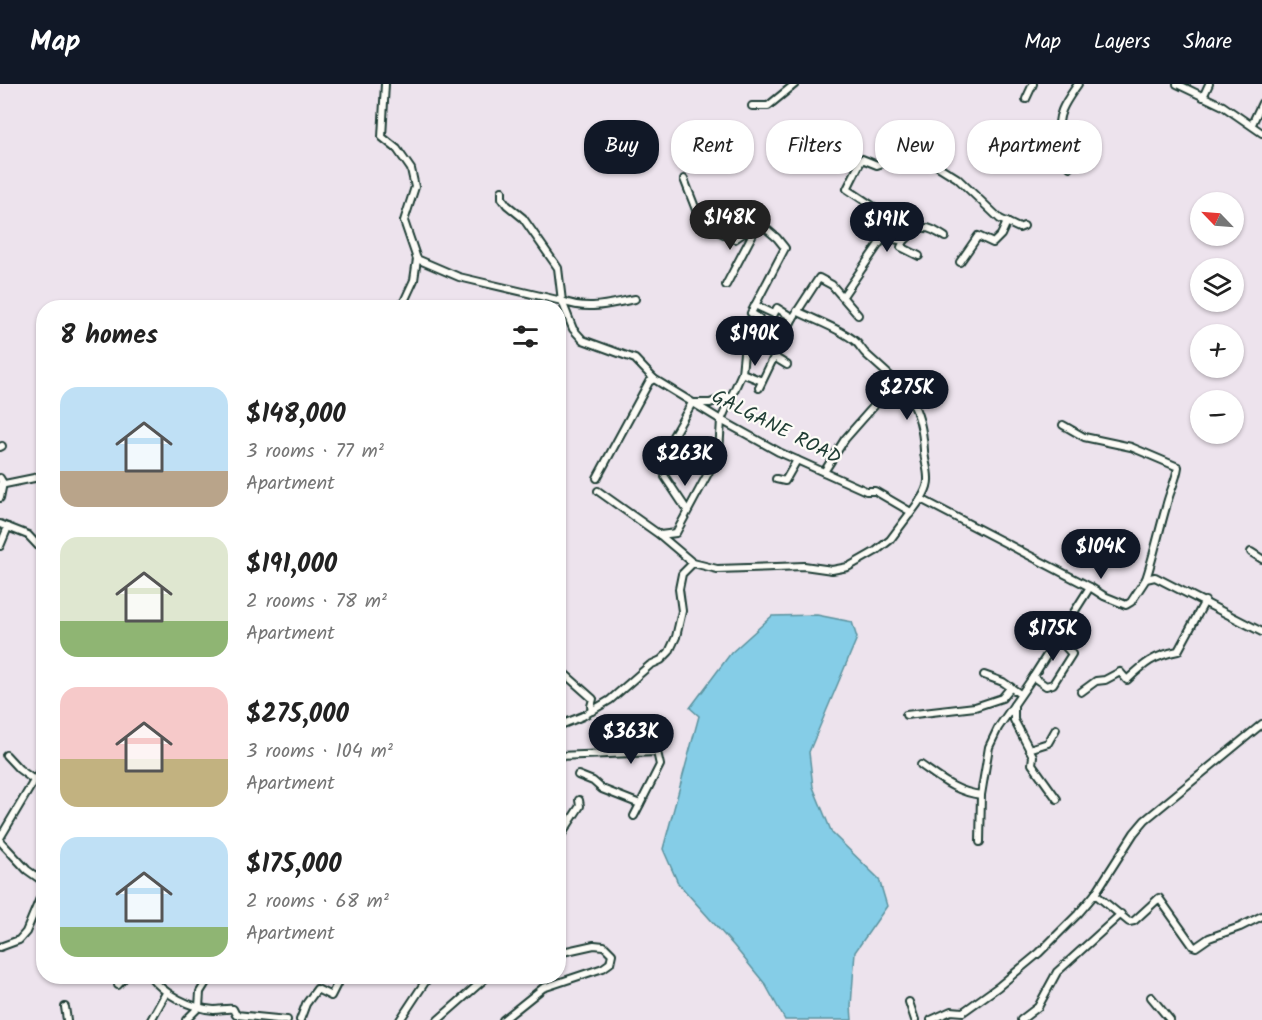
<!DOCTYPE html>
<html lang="en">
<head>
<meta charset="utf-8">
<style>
  body { margin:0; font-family:Kalam,sans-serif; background:#f2f2f2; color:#222; height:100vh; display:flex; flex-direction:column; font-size:22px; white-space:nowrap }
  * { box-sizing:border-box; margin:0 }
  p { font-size:20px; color:#767676 }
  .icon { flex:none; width:33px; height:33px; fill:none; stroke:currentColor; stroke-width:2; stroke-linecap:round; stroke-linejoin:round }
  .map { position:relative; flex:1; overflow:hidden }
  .drawer { position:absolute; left:36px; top:216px; width:530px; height:684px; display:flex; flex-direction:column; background:#fff; border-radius:24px; box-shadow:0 2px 4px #0004 }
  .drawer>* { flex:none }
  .hud { position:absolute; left:584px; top:36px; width:570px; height:54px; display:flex; gap:12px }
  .needle { width:39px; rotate:295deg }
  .fabs { position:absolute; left:1190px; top:108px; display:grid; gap:12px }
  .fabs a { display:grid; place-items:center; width:54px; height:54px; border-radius:50%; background:#fff; box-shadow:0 2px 4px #0004; font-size:30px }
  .price { position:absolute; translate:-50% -51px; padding:0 14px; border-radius:21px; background:#111827; color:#fff; font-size:20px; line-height:39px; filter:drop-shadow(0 2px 3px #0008) }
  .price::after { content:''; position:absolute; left:50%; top:36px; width:18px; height:14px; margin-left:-9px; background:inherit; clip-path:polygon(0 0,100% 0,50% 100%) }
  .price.on { background:#222; color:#fff }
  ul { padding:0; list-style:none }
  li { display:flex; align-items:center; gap:18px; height:150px; padding:0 24px }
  li span { display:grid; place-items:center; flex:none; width:168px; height:120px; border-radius:18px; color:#555 }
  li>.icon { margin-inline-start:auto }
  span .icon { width:72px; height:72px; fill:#fffc; stroke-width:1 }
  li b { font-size:26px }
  h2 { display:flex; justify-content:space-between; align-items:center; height:72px; padding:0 24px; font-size:26px }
  .pill { padding:0 21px; border-radius:24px; background:#fff; box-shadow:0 2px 4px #0004; font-size:21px; line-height:54px }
  .pill.on { background:#111827; color:#fff }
  header { display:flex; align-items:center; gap:36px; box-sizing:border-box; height:84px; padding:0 30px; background:#111827; color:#fff }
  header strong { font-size:28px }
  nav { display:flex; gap:33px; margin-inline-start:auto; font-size:21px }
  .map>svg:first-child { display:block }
  .water { fill:#85cde7; stroke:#5c939f; stroke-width:1.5 }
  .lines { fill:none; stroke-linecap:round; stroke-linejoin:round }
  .minor-casing { stroke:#1f3d34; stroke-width:10 }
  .minor { stroke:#fdfcf7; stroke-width:6 }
  .labels { text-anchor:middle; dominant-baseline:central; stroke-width:4.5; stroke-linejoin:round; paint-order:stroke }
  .street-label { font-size:20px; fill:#1f3d34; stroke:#fdfcf7 }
</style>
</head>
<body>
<header>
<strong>Map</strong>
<nav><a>Map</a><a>Layers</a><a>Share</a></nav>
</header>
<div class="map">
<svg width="1262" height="936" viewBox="0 0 1262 936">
  <rect width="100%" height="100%" fill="#ede3ed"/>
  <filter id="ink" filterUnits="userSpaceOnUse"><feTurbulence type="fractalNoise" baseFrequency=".0167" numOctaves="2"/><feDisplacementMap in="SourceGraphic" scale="12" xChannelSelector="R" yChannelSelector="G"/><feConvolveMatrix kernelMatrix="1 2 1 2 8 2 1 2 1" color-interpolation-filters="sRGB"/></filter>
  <g filter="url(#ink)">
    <path class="water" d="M817,531L852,538L857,554L809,668L813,703L832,749L879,795L887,822L855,868L851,922L852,936H785L765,900L734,862L678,799L663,765L699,632L690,624L731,569L772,532Z"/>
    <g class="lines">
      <defs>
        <g id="minor">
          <path d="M385,0L382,53L397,65L411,85L415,103L404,137L417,175L414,196L401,224"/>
          <path d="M1177,0L1223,22L1262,49"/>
          <path d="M1203,13L1209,0"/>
          <path d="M1026,15L1033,0"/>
          <path d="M752,22H768L795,0"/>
          <path d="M1252,40L1262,19"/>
          <path d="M1070,83L1065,76C1072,55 1065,64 1060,50C1055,30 1068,15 1078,0"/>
          <path d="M502,107V114L507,121L523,134L558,184L562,217C589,227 608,220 635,215"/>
          <path d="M913,149L847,105L862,75L877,81L883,79L887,69L917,71L928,76L957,94L1000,135L1019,144L1024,142"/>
          <path d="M904,157L901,163L919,172"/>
          <path d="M417,175L459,193L562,217L573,245L583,256L635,275L654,295L721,336L779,368L866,407H875L911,428L890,456L876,467L848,483L832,486L804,482L717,485L693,479L682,490L679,505L682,527L676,553L669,568L661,576L650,581L610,616L583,632L558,642"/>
          <path d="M960,178L978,152L993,159L1001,151L1007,138"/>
          <path d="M726,201L756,144"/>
          <path d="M843,212L881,157L894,155L904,157C921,140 925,140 945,153"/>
          <path d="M755,221L774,230L777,224L793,234L819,194L832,201L858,231"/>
          <path d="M797,227C814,236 841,245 855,257C860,261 862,267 867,271C903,304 921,314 924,366C924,375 928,384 928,394C929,407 917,420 910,430"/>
          <path d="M787,281L774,273L793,234"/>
          <path d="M742,289L762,297"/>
          <path d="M759,304L774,273"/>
          <path d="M1063,341L1084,353L1131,363L1178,383C1176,397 1169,409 1166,423C1159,447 1154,471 1146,495"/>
          <path d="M0,363L2,362"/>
          <path d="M662,371L692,319H710L732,311L742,289L744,269L759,245V234L751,229L785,164L777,154L763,142L748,146L735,155L715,146L698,131L684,95"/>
          <path d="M824,388L845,355L897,296"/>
          <path d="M665,393L687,426"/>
          <path d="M0,394L3,399L0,414"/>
          <path d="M597,394L649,298L654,295"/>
          <path d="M776,395L785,397L797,376"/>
          <path d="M0,401L44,392"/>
          <path d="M598,407L660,451L676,449L719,369L721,336L732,311"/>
          <path d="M921,415L1090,503L1104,512L1126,521L1131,518L1146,495L1155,493L1262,548"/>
          <path d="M0,440L28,451L44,468"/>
          <path d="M660,451L693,479"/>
          <path d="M0,462L8,443"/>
          <path d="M1251,468L1262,475"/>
          <path d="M566,591L593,615L591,622L592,627"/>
          <path d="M984,591L1003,598L1020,610"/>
          <path d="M1033,593L1046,602L1053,600L1072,570L1054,550L1041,541"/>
          <path d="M1081,608L1096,597L1105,596L1120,588L1127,596C1145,579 1153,572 1178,567L1205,517"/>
          <path d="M1014,621V636L1033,672L1032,680L1057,715"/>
          <path d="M906,631L975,623L1002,614L1011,603"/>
          <path d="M1029,665L1048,659L1056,645"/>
          <path d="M6,671L19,685L34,696"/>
          <path d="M558,672L657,668L660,681L634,732"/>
          <path d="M921,681C941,695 956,708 981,711"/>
          <path d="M578,691L593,697L602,705L640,720"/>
          <path d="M0,754L44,680"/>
          <path d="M558,756L580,722L579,716"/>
          <path d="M0,757L27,786L44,798"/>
          <path d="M980,758L981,711L989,663L998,644L1033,593L1090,503"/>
          <path d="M1095,810L1129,838L1134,837L1159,814L1193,862L1196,863L1209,854L1240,843L1262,832"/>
          <path d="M0,863L19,856L26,848L44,805"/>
          <path d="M150,892C165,911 190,924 214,926C221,926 227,924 233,925L236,931L287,936"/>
          <path d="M118,901L126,892"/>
          <path d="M1151,913L1170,936"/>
          <path d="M909,918L915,936"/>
          <path d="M65,923L67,936"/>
          <path d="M151,936L166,909"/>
          <path d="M186,936L199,923L200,908L210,892"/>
          <path d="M300,936L306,920L317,905L331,912L341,892"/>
          <path d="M400,936L429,892"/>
          <path d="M438,936L488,892"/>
          <path d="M503,936L543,904L603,884L610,879L612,870L604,862L594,861L558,869"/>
          <path d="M931,936L951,927L963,928L998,903L1039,869L1078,830L1095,810L1134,749L1145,736L1262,640"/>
          <path d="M1021,936L1038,923L1057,888L1121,830"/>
        </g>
      </defs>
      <use href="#minor" class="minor-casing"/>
      <use href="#minor" class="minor"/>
    </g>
  </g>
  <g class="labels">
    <g class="street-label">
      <text transform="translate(776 344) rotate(27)">GALGANE ROAD</text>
    </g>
  </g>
</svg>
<div class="fabs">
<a><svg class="needle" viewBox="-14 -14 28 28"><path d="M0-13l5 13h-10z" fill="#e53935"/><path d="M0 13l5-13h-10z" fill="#767676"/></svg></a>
<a><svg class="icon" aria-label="layers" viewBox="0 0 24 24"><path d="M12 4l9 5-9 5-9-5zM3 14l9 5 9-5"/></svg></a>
<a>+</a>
<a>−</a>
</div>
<b class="price on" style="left:730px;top:167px">$148K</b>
<b class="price" style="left:887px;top:169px">$191K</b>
<b class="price" style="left:755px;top:283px">$190K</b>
<b class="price" style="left:907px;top:337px">$275K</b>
<b class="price" style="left:685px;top:403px">$263K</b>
<b class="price" style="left:1101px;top:496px">$104K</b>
<b class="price" style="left:1053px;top:578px">$175K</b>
<b class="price" style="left:631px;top:681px">$363K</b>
<div class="hud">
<a class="pill on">Buy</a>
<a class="pill">Rent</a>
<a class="pill">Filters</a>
<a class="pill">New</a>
<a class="pill">Apartment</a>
</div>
<section class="drawer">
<h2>8 homes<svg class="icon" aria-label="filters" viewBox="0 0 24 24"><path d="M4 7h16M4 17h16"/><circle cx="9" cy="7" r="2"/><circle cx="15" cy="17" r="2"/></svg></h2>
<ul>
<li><span style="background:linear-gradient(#bfe0f5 70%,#b9a48a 0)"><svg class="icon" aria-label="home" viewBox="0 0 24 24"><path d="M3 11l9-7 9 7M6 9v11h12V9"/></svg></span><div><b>$148,000</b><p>3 rooms · 77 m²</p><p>Apartment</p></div></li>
<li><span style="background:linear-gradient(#dfe7d0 70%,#8fb573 0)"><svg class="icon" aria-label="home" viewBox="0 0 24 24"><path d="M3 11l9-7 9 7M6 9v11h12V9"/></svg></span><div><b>$191,000</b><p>2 rooms · 78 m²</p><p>Apartment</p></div></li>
<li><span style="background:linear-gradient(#f6c9c9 60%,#c2b280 0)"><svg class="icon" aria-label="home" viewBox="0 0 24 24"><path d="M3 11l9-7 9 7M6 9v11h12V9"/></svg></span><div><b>$275,000</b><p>3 rooms · 104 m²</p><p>Apartment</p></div></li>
<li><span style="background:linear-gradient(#bfe0f5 75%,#8fb573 0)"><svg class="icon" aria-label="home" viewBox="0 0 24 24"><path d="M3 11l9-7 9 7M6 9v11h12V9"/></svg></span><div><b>$175,000</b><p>2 rooms · 68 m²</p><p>Apartment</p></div></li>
</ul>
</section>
</div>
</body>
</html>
